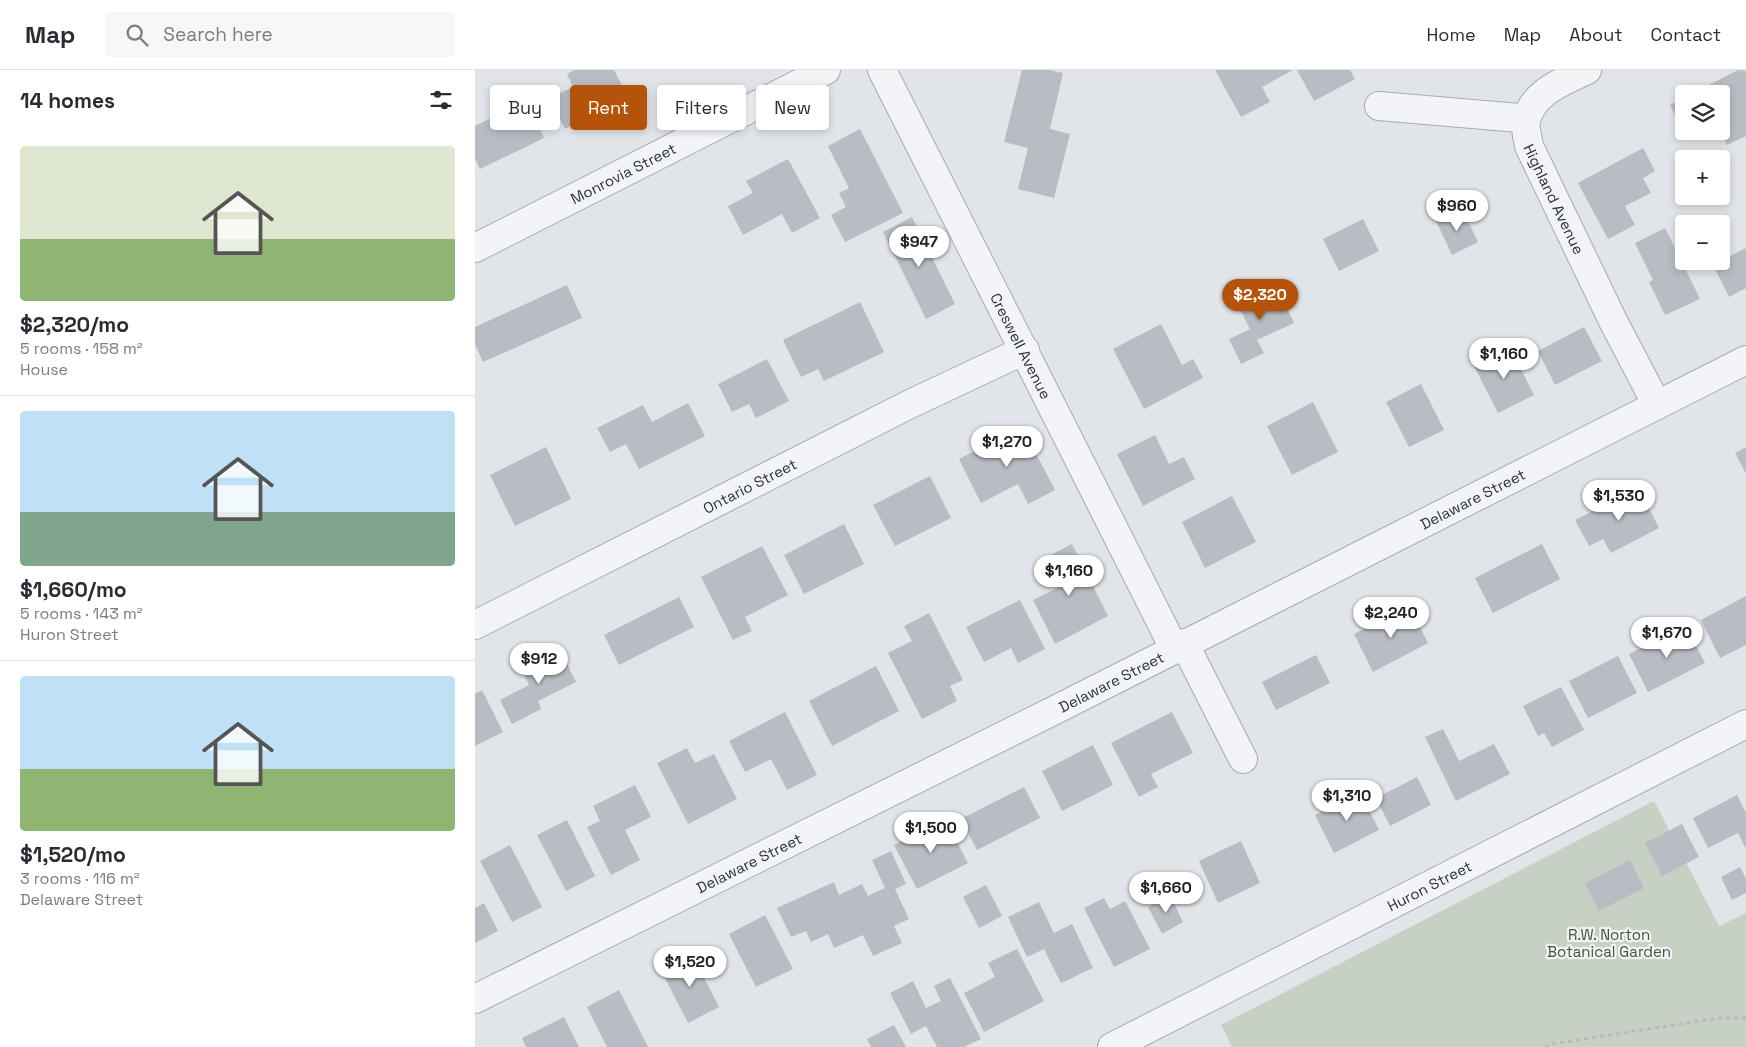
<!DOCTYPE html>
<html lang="en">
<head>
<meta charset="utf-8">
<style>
  body { margin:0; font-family:"Space Grotesk",sans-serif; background:#f7f7f7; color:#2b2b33; height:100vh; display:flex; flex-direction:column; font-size:19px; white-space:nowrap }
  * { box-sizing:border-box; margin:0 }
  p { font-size:16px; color:#7c7c81 }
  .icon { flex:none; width:28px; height:28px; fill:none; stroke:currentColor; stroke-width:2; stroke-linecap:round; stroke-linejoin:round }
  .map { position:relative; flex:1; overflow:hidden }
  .side { display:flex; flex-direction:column; background:#fff; width:475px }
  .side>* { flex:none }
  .banner { position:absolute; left:15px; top:15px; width:475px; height:45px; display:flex; gap:10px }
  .buttons { position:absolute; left:1200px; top:15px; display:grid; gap:10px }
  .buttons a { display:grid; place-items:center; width:55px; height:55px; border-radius:5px; background:#fff; box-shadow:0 2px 8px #0003; font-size:25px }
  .price { position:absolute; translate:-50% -42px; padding:0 11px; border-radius:18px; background:#fff; color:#222; font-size:16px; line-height:32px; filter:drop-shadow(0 1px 2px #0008) }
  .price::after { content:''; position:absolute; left:50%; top:30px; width:15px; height:11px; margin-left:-8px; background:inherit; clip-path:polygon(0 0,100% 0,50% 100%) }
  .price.active { background:#b45309; color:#fff }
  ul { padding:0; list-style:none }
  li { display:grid; align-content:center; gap:10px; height:265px; padding:0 20px }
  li+li { border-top:1px solid #e1e1e2 }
  li span { display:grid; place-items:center; height:155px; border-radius:5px; color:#555 }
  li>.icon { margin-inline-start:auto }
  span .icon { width:90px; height:90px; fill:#fffc; stroke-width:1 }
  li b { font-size:21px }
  h2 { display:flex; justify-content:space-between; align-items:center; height:60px; padding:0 20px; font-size:21px }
  .pill { padding:0 18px; border-radius:5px; background:#fff; box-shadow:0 2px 8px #0003; font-size:18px; line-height:45px }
  .pill.active { background:#b45309; color:#fff }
  header { display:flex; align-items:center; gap:30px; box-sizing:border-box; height:70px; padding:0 25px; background:#fff; border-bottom:1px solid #e1e1e2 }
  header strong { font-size:24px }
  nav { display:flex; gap:28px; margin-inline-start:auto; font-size:18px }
  .search { width:350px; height:45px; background:#f7f7f7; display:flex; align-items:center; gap:12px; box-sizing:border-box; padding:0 18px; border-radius:5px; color:#7c7c81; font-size:19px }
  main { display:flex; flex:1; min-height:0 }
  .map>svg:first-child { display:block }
  .green { fill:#c7d1c3 }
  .building { fill:#b8bdc4 }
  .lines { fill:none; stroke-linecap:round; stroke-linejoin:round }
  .minor-casing { stroke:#a7abb1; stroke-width:30 }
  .path { stroke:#b7babf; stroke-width:3; stroke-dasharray:4 4; stroke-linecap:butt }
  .minor { stroke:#f3f4f7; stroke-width:28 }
  .labels { text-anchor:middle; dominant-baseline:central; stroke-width:4.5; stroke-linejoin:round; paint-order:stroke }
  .street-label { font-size:15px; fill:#2b323d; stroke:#f0f2f5 }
  .park-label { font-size:15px; fill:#41583a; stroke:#f0f2f5 }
</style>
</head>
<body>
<header>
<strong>Map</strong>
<div class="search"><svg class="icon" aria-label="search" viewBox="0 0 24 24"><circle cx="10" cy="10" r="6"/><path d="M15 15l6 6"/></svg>Search here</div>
<nav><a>Home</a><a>Map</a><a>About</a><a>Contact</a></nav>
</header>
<main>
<section class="side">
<h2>14 homes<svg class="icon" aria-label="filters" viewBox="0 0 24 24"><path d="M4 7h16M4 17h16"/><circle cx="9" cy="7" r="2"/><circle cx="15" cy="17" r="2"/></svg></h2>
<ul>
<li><span style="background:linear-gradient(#dfe7d0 60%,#8fb573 0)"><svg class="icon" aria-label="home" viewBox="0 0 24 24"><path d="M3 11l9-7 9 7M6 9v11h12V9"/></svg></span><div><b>$2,320/mo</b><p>5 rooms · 158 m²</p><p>House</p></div></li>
<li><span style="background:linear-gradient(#bfe0f5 65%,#7fa58c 0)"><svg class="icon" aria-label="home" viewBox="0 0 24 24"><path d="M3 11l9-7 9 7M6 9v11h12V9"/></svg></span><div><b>$1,660/mo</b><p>5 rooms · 143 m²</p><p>Huron Street</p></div></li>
<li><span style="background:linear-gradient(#bfe0f5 60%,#8fb573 0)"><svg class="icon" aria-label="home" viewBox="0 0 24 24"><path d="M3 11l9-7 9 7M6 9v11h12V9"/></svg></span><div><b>$1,520/mo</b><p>3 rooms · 116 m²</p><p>Delaware Street</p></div></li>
</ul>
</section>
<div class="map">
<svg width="1271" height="977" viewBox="0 0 1271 977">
  <rect width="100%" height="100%" fill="#e1e4e8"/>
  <path class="green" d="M1179,731L1244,856L1271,843V977H757L746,955Z"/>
  <g class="building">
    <path d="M99,0H139L153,27L90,59L75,28L98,17L92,4Z"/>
    <path d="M547,0H575L588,3L575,59L595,64L579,128L543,119L553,78L529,72Z"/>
    <path d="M740,0H818L787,17L795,32L766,47Z"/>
    <path d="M822,0H875L880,9L839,31Z"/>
    <path d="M1263,0L1271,1V66L1252,75L1245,61L1246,24H1216Z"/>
    <path d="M1209,28V61H1214L1209,64L1195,35Z"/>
    <path d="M51,31L69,68L5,99L0,89V56Z"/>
    <path d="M385,59L428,143L370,172L356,145L371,137L364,123L374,118L353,76Z"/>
    <path d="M1168,78L1180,101L1168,108L1176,123L1150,136L1160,155L1133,169L1103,113Z"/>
    <path d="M313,89L345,148L317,163L307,144L268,165L253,136L278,123L271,111Z"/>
    <path d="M987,139L1003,172L977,185L961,151Z"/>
    <path d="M437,147L480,234L451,249L408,162Z"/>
    <path d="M888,149L904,181L864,201L848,169Z"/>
    <path d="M1190,158L1225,229L1190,245L1174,212L1178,210L1160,173Z"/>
    <path d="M1271,178V218L1254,227L1238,195Z"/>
    <path d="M800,212L819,253L782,270L789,283L766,294L754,269L775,259L761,231Z"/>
    <path d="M92,215L107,248L8,292L0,274V257Z"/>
    <path d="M385,232L409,282L349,311L343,299L326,307L308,270Z"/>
    <path d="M686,254L707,295L718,289L728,308L669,339L638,279Z"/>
    <path d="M1109,257L1127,291L1080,315L1063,281Z"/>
    <path d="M1035,278L1059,325L1023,343L999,296Z"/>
    <path d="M292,289L314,331L281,348L274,334L257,342L243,314Z"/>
    <path d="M946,314L969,360L934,377L911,332Z"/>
    <path d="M838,332L863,382L817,405L792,356Z"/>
    <path d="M213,333L230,366L164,399L151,374L135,382L122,358L168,335L177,352Z"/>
    <path d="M547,357L580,420L553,434L543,414L506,433L484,389Z"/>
    <path d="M680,365L694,394L709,387L720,409L668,436L642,384Z"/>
    <path d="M71,377L96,429L40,456L15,405Z"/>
    <path d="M1271,377V404L1260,383Z"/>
    <path d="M455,406L476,448L420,476L398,435Z"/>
    <path d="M1164,418L1184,458L1136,483L1128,469L1114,476L1100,450Z"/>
    <path d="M757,426L781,472L730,498L707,452Z"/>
    <path d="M369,454L389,494L329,524L309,485Z"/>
    <path d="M597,474L633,546L580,574L558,530L584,517L570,488Z"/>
    <path d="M1067,474L1085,509L1018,543L1000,508Z"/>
    <path d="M287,476L313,525L270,547L277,561L258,570L226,507Z"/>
    <path d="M1271,526V575L1245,588L1226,550Z"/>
    <path d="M204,527L219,557L144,595L129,565Z"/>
    <path d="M545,530L570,579L543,593L536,578L509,592L491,557Z"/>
    <path d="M934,536L953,573L898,602L879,564Z"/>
    <path d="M454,543L488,610L475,616L482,631L447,649L413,583L437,571L429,556Z"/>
    <path d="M1210,555L1230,593L1173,622L1154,584Z"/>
    <path d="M84,578L101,612L63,631L66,639L37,654L25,630L54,615L45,597Z"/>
    <path d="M841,585L855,613L801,640L787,612Z"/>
    <path d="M1143,586L1162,623L1113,648L1094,611Z"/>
    <path d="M401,596L424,641L357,676L334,631Z"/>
    <path d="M1086,617L1109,660L1077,677L1069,663L1063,666L1048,636Z"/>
    <path d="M7,620L28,662L0,676V624Z"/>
    <path d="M310,642L342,705L312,720L296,689L270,702L254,671Z"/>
    <path d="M697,642L718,683L676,704L683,717L664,727L636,673Z"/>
    <path d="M968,659L984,691L1019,674L1035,704L981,731L950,667Z"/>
    <path d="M618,675L638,715L587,741L567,701Z"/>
    <path d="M212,678L220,693L239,684L262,729L213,754L182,693Z"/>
    <path d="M942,707L956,735L915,756L901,728Z"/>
    <path d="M160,715L176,747L150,760L165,790L136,805L112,757L125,751L118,736Z"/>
    <path d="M549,717L565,748L502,780L486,749Z"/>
    <path d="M885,722L904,760L859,783L840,745Z"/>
    <path d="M1262,725L1271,743V779L1263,763L1233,778L1218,748Z"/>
    <path d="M470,749L493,793L442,819L419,775Z"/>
    <path d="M92,750L120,806L91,821L62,765Z"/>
    <path d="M1207,754L1224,787L1187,806L1170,773Z"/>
    <path d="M766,771L785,813L743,833L724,791Z"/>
    <path d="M35,775L67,837L37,852L5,791Z"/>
    <path d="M416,781L431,814L420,819L434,849L419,856L427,873L398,886L388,865L359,878L353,864L336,872L331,861L316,867L302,838L359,812L364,825L387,814L393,826L410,818L397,790Z"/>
    <path d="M1155,790L1169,818L1124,841L1110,813Z"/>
    <path d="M1265,797L1271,809V823L1257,830L1246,807Z"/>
    <path d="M511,815L527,846L504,858L488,827Z"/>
    <path d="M695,825L708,852L687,864L673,837Z"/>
    <path d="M629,828L635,839L650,831L675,879L639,897L609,838Z"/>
    <path d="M564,832L579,863L597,854L618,898L586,913L569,879L552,887L533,847Z"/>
    <path d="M9,833L23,861L0,873V838Z"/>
    <path d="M290,845L318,899L281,917L254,864Z"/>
    <path d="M542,879L569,931L509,962L489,923L520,907L513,893Z"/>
    <path d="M217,884L244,937L213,953L186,900Z"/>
    <path d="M475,908L506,969L489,977H462L451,956L436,964L415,923L438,911L451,938L466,931L459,916Z"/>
    <path d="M144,920L173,977H132L112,937Z"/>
    <path d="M89,947L104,977H51L47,968Z"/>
    <path d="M419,955L431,977H396L392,969Z"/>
  </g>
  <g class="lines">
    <defs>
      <g id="minor">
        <path id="s1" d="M407,0L699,578"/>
        <path id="s2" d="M904,36L1044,48L1050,54L1054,76L1138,251L1182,335"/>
        <path d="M1050,54C1057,22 1085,13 1112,0"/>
        <path id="s3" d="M0,178L351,0"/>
        <path id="s4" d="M0,555L435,334L550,280"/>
        <path d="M709,573L768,689"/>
        <path id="s5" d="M0,929L582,639L1271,290"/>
        <path id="s6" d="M637,977L1271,654"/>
      </g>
    </defs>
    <use href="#minor" class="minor-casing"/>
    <path class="path" d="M1070,977L1077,974L1244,948H1271"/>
    <use href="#minor" class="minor"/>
  </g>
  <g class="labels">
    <g class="street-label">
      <text stroke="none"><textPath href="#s3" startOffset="166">Monrovia Street</textPath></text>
      <text stroke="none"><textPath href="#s2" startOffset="230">Highland Avenue</textPath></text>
      <text stroke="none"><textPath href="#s1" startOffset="309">Creswell Avenue</textPath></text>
      <text stroke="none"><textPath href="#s4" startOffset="308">Ontario Street</textPath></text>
      <text stroke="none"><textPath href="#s5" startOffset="1116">Delaware Street</textPath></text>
      <text stroke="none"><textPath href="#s5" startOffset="711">Delaware Street</textPath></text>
      <text stroke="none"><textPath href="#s5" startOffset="306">Delaware Street</textPath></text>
      <text stroke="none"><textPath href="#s6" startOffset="356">Huron Street</textPath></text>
    </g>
    <g class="park-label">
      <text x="1134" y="864">R.W. Norton<tspan x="1134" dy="17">Botanical Garden</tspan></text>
    </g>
  </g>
</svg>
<div class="buttons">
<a><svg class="icon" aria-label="layers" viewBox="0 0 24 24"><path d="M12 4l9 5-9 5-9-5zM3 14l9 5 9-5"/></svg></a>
<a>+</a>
<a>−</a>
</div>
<b class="price" style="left:982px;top:162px">$960</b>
<b class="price" style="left:444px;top:198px">$947</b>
<b class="price active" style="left:785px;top:251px">$2,320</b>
<b class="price" style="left:1029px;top:310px">$1,160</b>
<b class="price" style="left:532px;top:398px">$1,270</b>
<b class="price" style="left:1144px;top:452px">$1,530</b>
<b class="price" style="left:594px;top:527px">$1,160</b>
<b class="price" style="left:916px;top:569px">$2,240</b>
<b class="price" style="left:1192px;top:589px">$1,670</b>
<b class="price" style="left:64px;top:615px">$912</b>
<b class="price" style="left:872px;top:752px">$1,310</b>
<b class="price" style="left:456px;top:784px">$1,500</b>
<b class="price" style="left:691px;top:844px">$1,660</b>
<b class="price" style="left:215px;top:918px">$1,520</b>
<div class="banner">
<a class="pill">Buy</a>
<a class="pill active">Rent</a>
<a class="pill">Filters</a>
<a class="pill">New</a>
</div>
</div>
</main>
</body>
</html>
